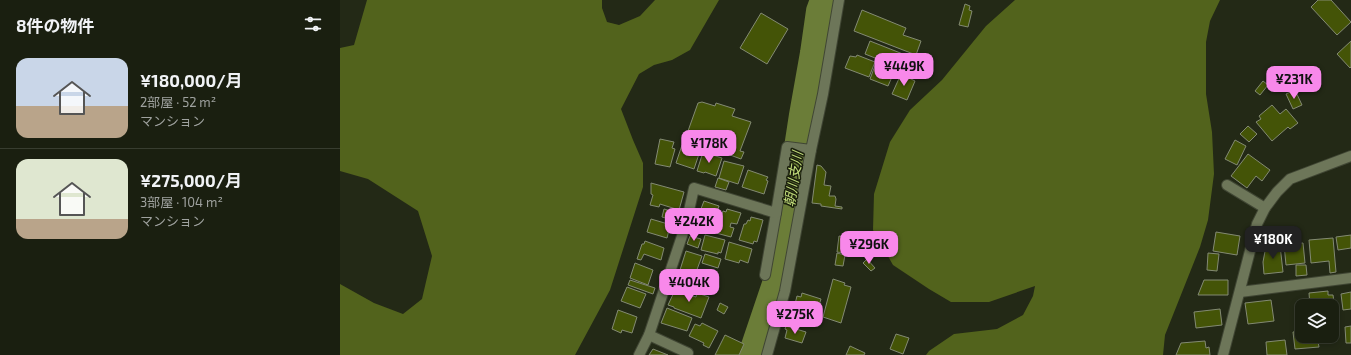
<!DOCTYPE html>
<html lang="ja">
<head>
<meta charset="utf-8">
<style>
  body { margin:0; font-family:"Exo 2","Noto Sans JP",sans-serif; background:#272c1e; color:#f1f3f6; height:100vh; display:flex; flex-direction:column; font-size:15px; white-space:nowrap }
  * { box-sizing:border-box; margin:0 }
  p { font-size:13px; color:#9fa29f }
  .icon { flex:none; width:22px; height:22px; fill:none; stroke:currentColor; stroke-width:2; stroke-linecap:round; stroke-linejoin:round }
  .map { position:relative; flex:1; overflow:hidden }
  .side { display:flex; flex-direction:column; background:#1a1f10; width:340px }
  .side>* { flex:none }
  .tools { position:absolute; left:955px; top:299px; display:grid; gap:8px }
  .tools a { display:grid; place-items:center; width:44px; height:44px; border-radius:8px; background:#1a1f10; box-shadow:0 2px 6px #0003,0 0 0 1px #383d30; font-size:20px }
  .price { position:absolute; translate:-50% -34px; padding:0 9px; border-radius:8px; background:#f888ea; color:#111; font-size:13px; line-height:26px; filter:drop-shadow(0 1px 2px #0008) }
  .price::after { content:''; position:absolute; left:50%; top:24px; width:12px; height:9px; margin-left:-6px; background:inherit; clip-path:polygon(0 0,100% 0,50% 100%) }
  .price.active { background:#222; color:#fff }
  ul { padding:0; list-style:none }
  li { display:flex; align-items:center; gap:12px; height:100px; padding:0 16px }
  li+li { border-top:1px solid #383d30 }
  li span { display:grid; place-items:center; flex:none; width:112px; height:80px; border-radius:12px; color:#555 }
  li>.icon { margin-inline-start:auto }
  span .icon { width:48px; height:48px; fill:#fffc; stroke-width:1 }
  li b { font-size:17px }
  h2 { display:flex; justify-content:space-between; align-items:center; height:48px; padding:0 16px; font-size:17px }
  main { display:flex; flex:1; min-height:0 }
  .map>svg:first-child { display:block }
  .forest { fill:#52631c }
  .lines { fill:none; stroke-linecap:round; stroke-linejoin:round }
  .river { stroke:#6b7d38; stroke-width:26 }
  .building { fill:#445407; stroke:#838a73 }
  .minor-casing { stroke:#404634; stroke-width:12 }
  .minor { stroke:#6d7659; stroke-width:10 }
  .labels { text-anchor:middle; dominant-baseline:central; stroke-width:3; stroke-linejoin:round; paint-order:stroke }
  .water-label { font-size:14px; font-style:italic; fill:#c2dd7b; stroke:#1a1f0c }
</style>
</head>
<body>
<main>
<section class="side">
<h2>8件の物件<svg class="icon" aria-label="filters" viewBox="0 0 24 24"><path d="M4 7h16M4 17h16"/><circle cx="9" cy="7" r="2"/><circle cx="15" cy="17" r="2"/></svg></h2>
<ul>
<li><span style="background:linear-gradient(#c9d6e8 60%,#b9a48a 0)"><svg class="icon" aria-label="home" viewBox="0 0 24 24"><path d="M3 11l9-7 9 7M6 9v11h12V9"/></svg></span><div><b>¥180,000/月</b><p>2部屋 · 52 m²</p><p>マンション</p></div></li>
<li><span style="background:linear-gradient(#dfe7d0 75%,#b9a48a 0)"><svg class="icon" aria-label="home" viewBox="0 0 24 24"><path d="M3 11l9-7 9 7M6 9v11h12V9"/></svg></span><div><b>¥275,000/月</b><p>3部屋 · 104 m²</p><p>マンション</p></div></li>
</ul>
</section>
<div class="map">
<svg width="1011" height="355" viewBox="0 0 1011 355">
  <rect width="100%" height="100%" fill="#232916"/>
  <g class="forest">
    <path d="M27,0H262V8L267,22L279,25L300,16L315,0H379L350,50L332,60L314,65L299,74L281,109L293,140L303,163V187L270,290L235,355H0V284L34,303L63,314L82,299L92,256L78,211L28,179L0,171V48L14,45Z"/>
    <path d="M675,0H880L870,21L866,42V94L872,132L874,174L868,220L860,247L825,335L823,355H586L589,351L614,334L657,329L683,315L693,296L695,286L649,302H611L589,289L553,265L533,230L534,194L550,142L570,110L602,80L646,26Z"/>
  </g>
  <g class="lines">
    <path class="river" d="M411,355L437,278L462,115L473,53L479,11L483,0"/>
  </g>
  <g class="building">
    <path d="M978,0H991L1011,22L997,35L971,7Z"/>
    <path d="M625,4L630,6L629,10L632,11L628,27L619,25Z"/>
    <path d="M522,10L566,28L563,35L581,41L576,55L514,31Z"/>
    <path d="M421,13L448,29L427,64L400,48Z"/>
    <path d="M530,41L573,58L568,71L525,54Z"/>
    <path d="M1011,41V67L1010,68L997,54Z"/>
    <path d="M517,55L535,62L529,77L505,68L510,56L516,57Z"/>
    <path d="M578,57L582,59L581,61L586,63L582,76L577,74L580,65L575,64Z"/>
    <path d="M536,63L555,70L548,86L530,79Z"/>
    <path d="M561,74L575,81L567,100L552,94Z"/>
    <path d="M923,81L928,85L920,95L915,91Z"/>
    <path d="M955,90L962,105L953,109L946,94Z"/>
    <path d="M362,102L375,106L376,103L395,109L392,116L411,122L400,151L404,152L401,159L349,140L352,132L348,131L358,103Z"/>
    <path d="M932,105L940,114L946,109L958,123L950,129L948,127L932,141L916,122L921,119L919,116Z"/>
    <path d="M908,126L917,134L909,142L900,134Z"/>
    <path d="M320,139L334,142L332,148L335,149L330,167L315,164Z"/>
    <path d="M895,140L906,146L897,165L885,159Z"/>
    <path d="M342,145L360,151L354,169L336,163Z"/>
    <path d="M363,152L382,158L376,176L365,172L364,173L357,171Z"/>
    <path d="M908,154L930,170L922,181L916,176L907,188L891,176Z"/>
    <path d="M384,161L404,166L398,184L379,178Z"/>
    <path d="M477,165L481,166L486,172L484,185L491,186L489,196H495L496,199L495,206L502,207V209L481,206V204L472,203Z"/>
    <path d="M408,170L428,177L426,180L428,181L424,194L402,187Z"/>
    <path d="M378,178L389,182L386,190L375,187Z"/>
    <path d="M311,183L344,192L339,210L320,204L319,207L310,205L313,195L311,194Z"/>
    <path d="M364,201L379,206L371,228L356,222Z"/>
    <path d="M324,209L335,212L333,220L322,217Z"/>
    <path d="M387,209L401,213L397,224L391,223L390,227L394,228L391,237L376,233L383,211L386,212Z"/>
    <path d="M411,217L423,220L417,242L414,241L413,244L399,240L404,224H406L408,220L410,221Z"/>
    <path d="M311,219L328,224L327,229L329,230L327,238L307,232Z"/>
    <path d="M876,232L900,236L897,255L873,251Z"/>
    <path d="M365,235L385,240L381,253L378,252V254L361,250Z"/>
    <path d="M1011,235V248L998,250L996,237Z"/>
    <path d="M350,236L361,239L358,248L347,244Z"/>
    <path d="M499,236L519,239L525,251L524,256L497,252Z"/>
    <path d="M993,238L996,272L990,273L989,261L971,263L969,240Z"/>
    <path d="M305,241L324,248L321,260L304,254L301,260L297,259L302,244H304Z"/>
    <path d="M389,242L412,249L408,263L400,260L399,263L385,259Z"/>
    <path d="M963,243L965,263L946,265L944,244Z"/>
    <path d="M940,245L943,272L924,274L923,262L926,246Z"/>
    <path d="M346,251L362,256L355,275L340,270Z"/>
    <path d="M497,253L505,255L503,266L495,265Z"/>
    <path d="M868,253L879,254L877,271L867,270Z"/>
    <path d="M365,254L381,259L378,268L362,263Z"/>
    <path d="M527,259L535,268L531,271L523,263Z"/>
    <path d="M295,263L313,270L308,285L290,278Z"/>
    <path d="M956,265H966L967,275L956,276Z"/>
    <path d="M493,279L505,283L504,285L511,287L501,323L483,317Z"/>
    <path d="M290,280L315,288L313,294L288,285Z"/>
    <path d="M864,280H888V295H858Z"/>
    <path d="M287,287L306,294L300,308L281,301Z"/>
    <path d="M336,288L349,293V295L356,297L357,293L369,297L361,318L334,308V307L328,305Z"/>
    <path d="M988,291V295H993L995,309L992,310V306H970L969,293Z"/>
    <path d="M1011,292V309L1003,310L1001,294Z"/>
    <path d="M462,293L481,299L475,318L453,312L457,296L461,297Z"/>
    <path d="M931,300L934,321L908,324L905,303Z"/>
    <path d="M380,303L388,307L384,314L377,310Z"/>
    <path d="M327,308L352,318L347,331L321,323Z"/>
    <path d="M880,309L882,325L856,328L854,312Z"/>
    <path d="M278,310L297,317L292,333L282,330L281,333L272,329Z"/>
    <path d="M362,323L378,331L369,348L363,345L364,343L349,336L355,324L360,326Z"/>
    <path d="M446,326L466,332L462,343L445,338L447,330L445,329Z"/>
    <path d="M1011,326V343H1006L1005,327Z"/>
    <path d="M962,331V336H977L979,347L955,349L953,332Z"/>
    <path d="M556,334L569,338L563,354L550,349Z"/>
    <path d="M385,335L404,344L399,355H375Z"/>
    <path d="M945,340L947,355H927L926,342Z"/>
    <path d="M865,341L866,348L869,347L870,355H836L841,343Z"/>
    <path d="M510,346L525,353L524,355H506Z"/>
    <path d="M313,349L328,355H309Z"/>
  </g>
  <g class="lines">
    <defs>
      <g id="minor">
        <path d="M887,185L925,208"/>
        <path d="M425,275L436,213"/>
        <path d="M900,292L1011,278"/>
        <path d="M309,335L348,353"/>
        <path d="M299,355L309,335L346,224L354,188L436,213L447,147L471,150"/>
        <path d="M427,355L445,291L471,150L483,94L499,0"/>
        <path d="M883,355L917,224L925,208L937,192L950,179L1011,156"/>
      </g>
    </defs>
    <use href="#minor" class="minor-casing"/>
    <use href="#minor" class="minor"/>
  </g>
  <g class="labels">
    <g class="water-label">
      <text transform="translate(453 179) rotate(-81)">朝川支川</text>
    </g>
  </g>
</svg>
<div class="tools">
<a><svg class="icon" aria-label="layers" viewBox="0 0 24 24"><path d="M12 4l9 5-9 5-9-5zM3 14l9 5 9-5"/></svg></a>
</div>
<b class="price" style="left:564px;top:87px">¥449K</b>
<b class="price" style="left:954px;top:100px">¥231K</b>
<b class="price" style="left:369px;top:164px">¥178K</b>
<b class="price" style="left:354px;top:242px">¥242K</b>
<b class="price active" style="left:933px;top:260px">¥180K</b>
<b class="price" style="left:529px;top:265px">¥296K</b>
<b class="price" style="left:349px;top:303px">¥404K</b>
<b class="price" style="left:455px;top:335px">¥275K</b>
</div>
</main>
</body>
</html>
